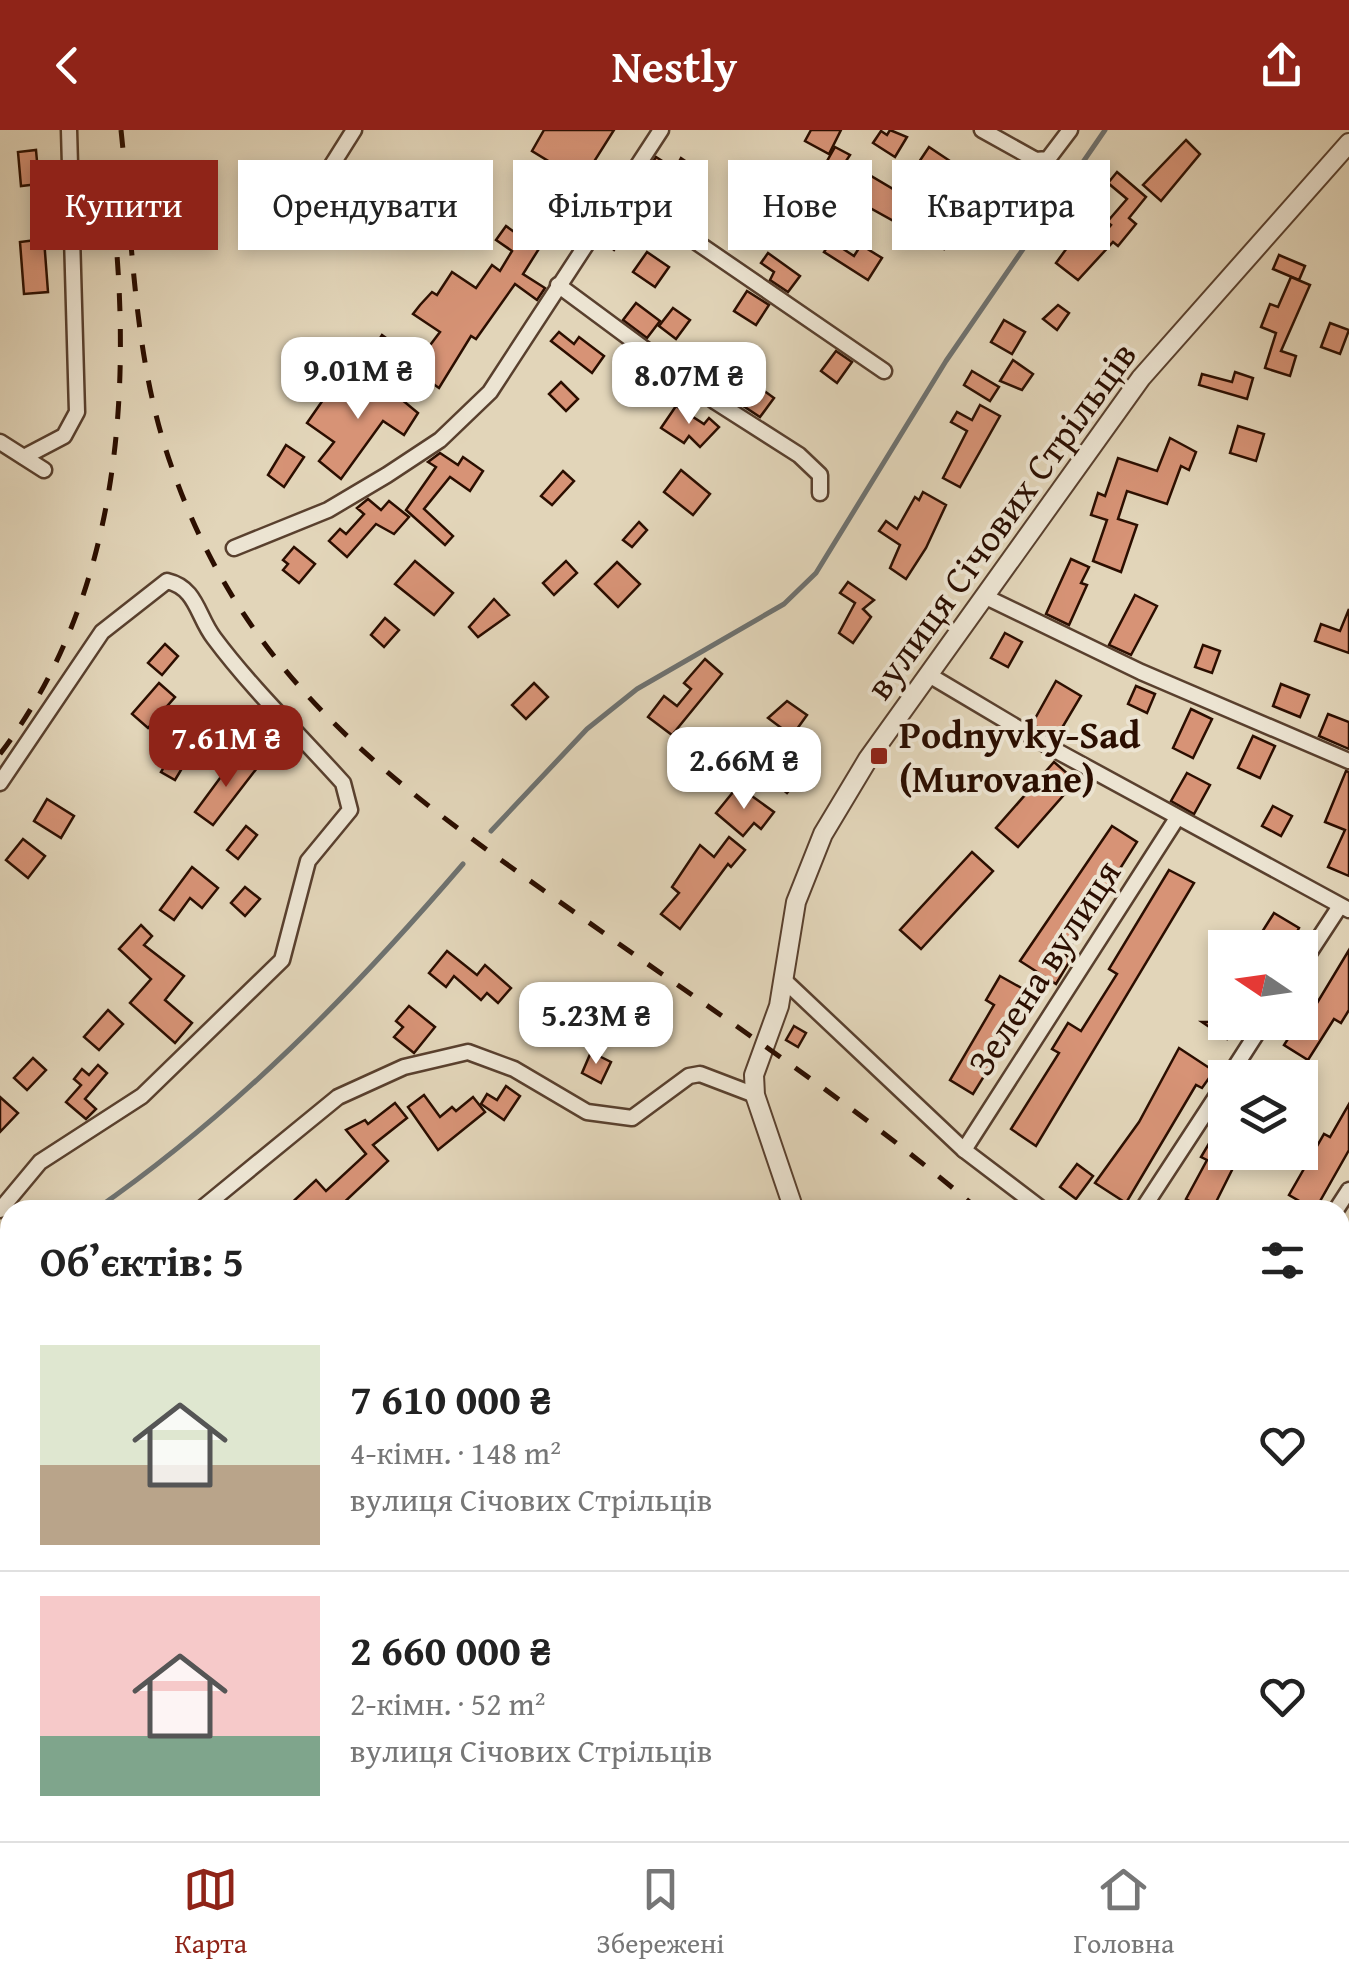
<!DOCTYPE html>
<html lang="uk">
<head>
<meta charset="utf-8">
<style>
  body { margin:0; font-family:"Gentium Book Plus",serif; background:#f2f2f2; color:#222; height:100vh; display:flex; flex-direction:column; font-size:38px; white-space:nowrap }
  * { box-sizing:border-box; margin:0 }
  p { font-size:32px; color:#767676 }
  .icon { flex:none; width:55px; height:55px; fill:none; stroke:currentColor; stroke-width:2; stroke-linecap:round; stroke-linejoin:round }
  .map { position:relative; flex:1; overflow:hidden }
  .drawer { position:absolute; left:0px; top:1070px; width:1350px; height:642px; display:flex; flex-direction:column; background:#fff; border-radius:30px 30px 0 0; box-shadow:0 5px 15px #0003 }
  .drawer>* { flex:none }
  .hud { position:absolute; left:30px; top:30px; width:1290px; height:90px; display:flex; gap:20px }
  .needle { width:65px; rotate:283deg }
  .controls { position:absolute; left:1208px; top:800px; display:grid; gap:20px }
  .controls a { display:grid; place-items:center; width:110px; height:110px; border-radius:0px; background:#fff; box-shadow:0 5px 15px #0003; font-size:50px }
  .price { position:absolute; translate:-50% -85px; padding:0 22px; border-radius:20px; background:#fff; color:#222; font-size:32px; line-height:65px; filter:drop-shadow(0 2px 5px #0008) }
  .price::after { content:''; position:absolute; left:50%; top:60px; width:30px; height:22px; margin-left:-15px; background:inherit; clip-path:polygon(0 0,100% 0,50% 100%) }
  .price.current { background:#8f2418; color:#fff }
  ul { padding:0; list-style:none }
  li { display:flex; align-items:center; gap:30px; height:250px; padding:0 40px }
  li+li { border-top:2px solid #e0e0e0 }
  li span { display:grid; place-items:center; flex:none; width:280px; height:200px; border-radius:0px; color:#555 }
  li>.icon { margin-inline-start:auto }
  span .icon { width:120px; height:120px; fill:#fffc; stroke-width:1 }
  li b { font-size:42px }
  h2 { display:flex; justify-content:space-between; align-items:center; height:120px; padding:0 40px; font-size:42px }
  .pill { padding:0 35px; border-radius:0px; background:#fff; box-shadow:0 5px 15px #0003; font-size:35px; line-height:90px }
  .pill.current { background:#8f2418; color:#fff }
  header { display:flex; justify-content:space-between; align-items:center; height:130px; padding:0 40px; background:#8f2418; color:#fff; font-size:45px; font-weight:600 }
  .dock { display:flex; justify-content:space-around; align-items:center; height:140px; border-top:2px solid #e0e0e0; background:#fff; font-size:28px; color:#767676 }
  .dock a { display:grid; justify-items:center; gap:5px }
  .dock .current { color:#8f2418 }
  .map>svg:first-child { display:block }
  .green { fill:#b2bd90; stroke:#6e6648; stroke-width:2.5 }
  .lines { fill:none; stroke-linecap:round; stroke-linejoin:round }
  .stream { stroke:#6e7270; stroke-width:5 }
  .building { fill:#d79376; stroke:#2b0e00; stroke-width:2.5 }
  .minor-casing { stroke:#59402e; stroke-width:19 }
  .tertiary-casing { stroke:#59402e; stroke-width:22 }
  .minor { stroke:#ece4d2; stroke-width:14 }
  .tertiary { stroke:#ece4d2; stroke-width:18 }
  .rail { stroke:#2b0e00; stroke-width:5; stroke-dasharray:18 18; stroke-linecap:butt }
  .poi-dot { fill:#8f2418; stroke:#ece4d2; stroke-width:4 }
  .labels { text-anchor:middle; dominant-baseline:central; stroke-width:8; stroke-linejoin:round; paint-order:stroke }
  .street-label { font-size:38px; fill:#2b0e00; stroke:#ece4d2 }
  .poi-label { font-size:38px; font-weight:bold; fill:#2b0e00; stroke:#ece4d2; text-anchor:start }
</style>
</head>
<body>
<header><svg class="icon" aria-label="back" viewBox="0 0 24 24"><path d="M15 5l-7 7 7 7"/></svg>Nestly<svg class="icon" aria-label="share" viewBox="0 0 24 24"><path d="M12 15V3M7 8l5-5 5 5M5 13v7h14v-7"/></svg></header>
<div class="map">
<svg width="1349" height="1711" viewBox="0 0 1349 1711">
  <rect width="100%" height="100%" fill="#e2d5b9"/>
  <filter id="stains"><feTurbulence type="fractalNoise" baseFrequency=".002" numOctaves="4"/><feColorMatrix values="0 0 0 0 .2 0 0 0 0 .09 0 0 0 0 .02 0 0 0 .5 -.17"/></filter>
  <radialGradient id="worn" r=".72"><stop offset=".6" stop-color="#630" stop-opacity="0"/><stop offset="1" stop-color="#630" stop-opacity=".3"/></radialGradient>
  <g class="green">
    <path d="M1340,1411L1349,1439V1502L1340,1506Z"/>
    <path d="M1340,1529L1349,1532V1668L1340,1669Z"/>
    <path d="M1171,1703H1225L1232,1711H1173Z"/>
  </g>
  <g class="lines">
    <g class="stream">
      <path d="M491,701L587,599L637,559L784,474L816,443L946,231L1105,0"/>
      <path d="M95,1080C236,982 352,863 463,734"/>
      <path d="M0,1166L10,1154"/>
    </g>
  </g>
  <g class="building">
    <path d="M544,0H614L523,144L545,158L537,170L515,154L476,209L471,206L439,258L422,246L419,251L373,219L382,205L418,231L440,202L413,184L420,175L432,162L437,165L452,142L476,158L492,135L500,141L512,121L496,110L506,96L517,104L558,37L532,21Z"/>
    <path d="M811,0H841L829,24L805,11Z"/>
    <path d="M890,0L907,7L895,27L873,13L881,1L887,5Z"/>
    <path d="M1186,10L1200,24L1161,71L1143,55Z"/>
    <path d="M835,17L850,25L846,31L957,97L944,119L845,64L850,55L822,40Z"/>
    <path d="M929,17L965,41L970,34L990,47L979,65L941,41L934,51L915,38Z"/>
    <path d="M36,20L39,54L21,56L18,22Z"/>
    <path d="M656,27L675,39L681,28L697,39L684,60L649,38Z"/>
    <path d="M1117,42L1146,67L1129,88L1136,94L1118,116L1113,112L1078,150L1056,133L1080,100L1096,113L1111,95L1107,92L1127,69L1108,53Z"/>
    <path d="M621,81L634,90L614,120L602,110Z"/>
    <path d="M641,87L655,97L646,111L632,101Z"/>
    <path d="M44,109L48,162L24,164L20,112Z"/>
    <path d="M831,111L854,126L861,115L882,128L868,150L824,122Z"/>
    <path d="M647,122L669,137L655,157L633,142Z"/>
    <path d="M768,123L800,146L788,162L770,150L774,142L761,133Z"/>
    <path d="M1279,125L1305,136L1299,150L1273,139Z"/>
    <path d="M1291,147L1310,155L1281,221L1296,226L1290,246L1265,238L1276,203L1261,197L1270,174L1278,177Z"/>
    <path d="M747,161L769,175L756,195L734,181Z"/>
    <path d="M636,173L660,191L647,208L623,190Z"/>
    <path d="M1058,175L1069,183L1057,200L1043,189Z"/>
    <path d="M673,178L690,190L676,209L659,196Z"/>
    <path d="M1004,190L1025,202L1012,224L991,212Z"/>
    <path d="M1330,193L1349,200L1340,224L1321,217Z"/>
    <path d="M559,202L574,214L579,207L604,226L592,243L551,211Z"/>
    <path d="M836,221L852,232L837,253L821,241Z"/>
    <path d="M1013,230L1033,244L1022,260L1000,251Z"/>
    <path d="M718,232L745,253L748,249L774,268L760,287L704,250Z"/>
    <path d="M972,241L999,257L990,271L964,255Z"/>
    <path d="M1235,242L1253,248L1247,269L1199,255L1202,244L1232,252Z"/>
    <path d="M372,245L418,283L404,305L383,291L341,349L319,331L334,312L307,293L332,257L353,272Z"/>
    <path d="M561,252L578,269L566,281L549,264Z"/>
    <path d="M980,275L1000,286L960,357L943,348L967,301L951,292L957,282L972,290Z"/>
    <path d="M676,276L704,294L709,288L719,297L700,317L689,306L684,313L661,298Z"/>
    <path d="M1238,296L1264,304L1256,331L1230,323Z"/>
    <path d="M1170,308L1196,322L1189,340L1181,336L1167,374L1127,361L1118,389L1137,395L1121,442L1093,431L1107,390L1091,385L1098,363L1105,366L1118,328L1157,341Z"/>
    <path d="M286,315L304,327L284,357L268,345Z"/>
    <path d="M440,323L458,335L463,327L483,341L470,361L450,347L424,379L453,406L445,415L406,380L436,337L428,332Z"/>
    <path d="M681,340L710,364L693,385L664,362Z"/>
    <path d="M563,341L574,351L552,375L541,366Z"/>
    <path d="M923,362L946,375L926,418L906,449L890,438L900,415L879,401L886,391L897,399L915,367L919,370Z"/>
    <path d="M368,369L381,380L389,371L409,387L394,404L376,394L347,427L329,411L340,399L346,404L364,384L357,378Z"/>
    <path d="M639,392L647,400L632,417L623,410Z"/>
    <path d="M294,417L315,434L299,453L283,440L288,434L283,430Z"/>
    <path d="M1071,429L1089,437L1081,453L1087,455L1069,495L1046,484Z"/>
    <path d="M415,431L453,463L434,485L395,454Z"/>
    <path d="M566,431L577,443L554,465L543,453Z"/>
    <path d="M617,432L640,454L618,477L595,454Z"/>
    <path d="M848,452L874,470L863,479L871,487L853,513L839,503L855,473L840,463Z"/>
    <path d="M1135,465L1157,476L1131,525L1109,515Z"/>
    <path d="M494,469L509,485L478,507L469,497Z"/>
    <path d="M1349,479V523L1315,511L1321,494L1340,501Z"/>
    <path d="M385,488L399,500L384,517L371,505Z"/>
    <path d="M1005,503L1022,512L1008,537L991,528Z"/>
    <path d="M165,514L178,526L162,545L148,533Z"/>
    <path d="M1203,515L1220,521L1212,543L1195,537Z"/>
    <path d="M705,529L722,544L672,605L648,587L664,566L677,576L691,559L684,553Z"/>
    <path d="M1056,551L1081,566L1056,608L1032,594Z"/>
    <path d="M159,553L175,567L148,598L132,584Z"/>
    <path d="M534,553L548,567L526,589L512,575Z"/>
    <path d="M1281,554L1309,565L1300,587L1273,576Z"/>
    <path d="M1136,556L1155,564L1147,583L1128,574Z"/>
    <path d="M787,571L807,585L792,606L768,588Z"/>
    <path d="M1191,579L1212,589L1193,628L1173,618Z"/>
    <path d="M1328,584L1349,592V619L1319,606Z"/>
    <path d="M1253,606L1275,616L1260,648L1238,638Z"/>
    <path d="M237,625L257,638L213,695L195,682Z"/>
    <path d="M781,625L803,644L787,663L764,644Z"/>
    <path d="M170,627L184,635L175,650L161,642Z"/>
    <path d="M1054,632L1076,651L1018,717L996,698Z"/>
    <path d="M1346,641L1349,642V746L1328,737L1345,700L1325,692Z"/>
    <path d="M1187,643L1210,655L1194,684L1171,671Z"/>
    <path d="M738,656L774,682L761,699L754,693L743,706L716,683Z"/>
    <path d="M47,669L74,686L61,708L34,691Z"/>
    <path d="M1273,676L1292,686L1281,706L1262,696Z"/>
    <path d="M246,696L257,705L238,729L227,720Z"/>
    <path d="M1112,696L1137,712L1065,825L1071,829L1056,854L1020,831Z"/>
    <path d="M729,707L745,720L731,737L728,734L680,799L661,784L679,763L672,757L700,715L714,727Z"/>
    <path d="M23,709L45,726L28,748L6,730Z"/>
    <path d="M972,722L993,741L921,819L900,800Z"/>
    <path d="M192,737L218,758L202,778L190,768L174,790L160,780Z"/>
    <path d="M1169,740L1194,753L1036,1016L1011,999L1059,923L1052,919L1068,893L1081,901L1117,844L1109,839Z"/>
    <path d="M245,757L260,769L245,786L231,773Z"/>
    <path d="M1274,783L1299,798L1288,818H1269L1257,810Z"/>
    <path d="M141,795L152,806L144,815L184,846L165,870L192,893L175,913L130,873L151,849L119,819Z"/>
    <path d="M1349,820V880L1341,893L1334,889L1308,930L1284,915L1300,890L1305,893Z"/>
    <path d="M447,821L477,845L485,835L511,858L498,873L487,863L481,870L454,846L446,857L429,843Z"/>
    <path d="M1000,846L1034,865L973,964L950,950L994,875L986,870Z"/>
    <path d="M1225,872V892H1238L1227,909L1202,892H1212Z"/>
    <path d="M409,876L435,897L414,923L394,907L403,897L396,891Z"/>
    <path d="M108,880L123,894L99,920L84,907Z"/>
    <path d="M794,896L806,903L798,917L786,910Z"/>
    <path d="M1179,918L1214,941L1202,958L1196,955L1126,1073L1095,1053L1139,992Z"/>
    <path d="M591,922L611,932L601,953L582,943Z"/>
    <path d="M33,928L46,940L27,960L14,948Z"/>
    <path d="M98,935L107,943L85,969L96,979L86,989L66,972L81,955L74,949L82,939L89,945Z"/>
    <path d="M506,956L520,966L504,990L481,974L487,964L497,970Z"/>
    <path d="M424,965L440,987L452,977L456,981L473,967L485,982L438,1020L408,977Z"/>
    <path d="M0,967L18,983L0,1002Z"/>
    <path d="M395,973L407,988L373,1015L388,1031L336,1080H284L316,1050L326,1061L366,1024L346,1000L365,990L368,994Z"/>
    <path d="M1349,974V1020L1315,1080L1289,1065L1324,1004L1330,1007Z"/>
    <path d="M1214,1005L1225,1011V1022H1241L1212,1080H1205L1186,1069L1207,1030L1201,1027Z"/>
    <path d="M1077,1034L1093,1046L1076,1069L1060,1057Z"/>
  </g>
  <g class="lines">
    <defs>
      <g id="minor">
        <path d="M982,0L1036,30L1048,29L1070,0"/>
        <path d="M320,54L354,0"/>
        <path d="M619,59L884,241"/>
        <path d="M558,155L716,272L799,325L820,345V363"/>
        <path d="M0,312L44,340"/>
        <path d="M24,327L64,306L77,282L69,0"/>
        <path d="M234,418L328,380L387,345L440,310L490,262L661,0"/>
        <path d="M988,468L1141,542L1349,631"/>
        <path d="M929,545L1055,620L1349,780"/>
        <path d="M0,653L102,502L167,451C197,458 197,486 214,508C252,559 300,605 343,653L350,680L308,731L282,830L142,966L40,1032L0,1080"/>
        <path d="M1300,837L1340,776"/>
        <path d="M785,851L964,1020L1043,1080"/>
        <path d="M1228,948L1264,892"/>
        <path d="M964,1020L1177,688"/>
        <path d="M200,1080L338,967L404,937L468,922L514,939L587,982L632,988L689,946L700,944L755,965"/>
        <path d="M1142,1080L1225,953"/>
        <path d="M1336,1080L1349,1060"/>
        <path d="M1340,1242L1349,1247"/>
        <path d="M0,1317L10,1293"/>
        <path d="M96,1711L103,1702"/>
        <path d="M1086,1711V1702"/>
      </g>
      <g id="tertiary">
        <path d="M794,1080L755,965L754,945L779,876L796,772L823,704L868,629L1141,248L1349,13"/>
        <path d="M831,1702V1711"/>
      </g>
    </defs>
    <use href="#minor" class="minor-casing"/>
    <use href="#tertiary" class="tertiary-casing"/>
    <use href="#minor" class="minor"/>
    <use href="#tertiary" class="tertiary"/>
    <g class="rail">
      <path d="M121,0C133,112 133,227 171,335C247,557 402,660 584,789C717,884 855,974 979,1080"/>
      <path d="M0,624C109,481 130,298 117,125"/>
      <path d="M1340,1701L1344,1711"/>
      <path d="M1247,1702L1253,1711"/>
      <path d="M475,1711L480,1702"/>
    </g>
  </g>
  <rect class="poi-dot" x="869" y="616" width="20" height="20" rx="5"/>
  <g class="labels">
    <g class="street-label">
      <text transform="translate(1000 390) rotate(-54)">вулиця Січових Стрільців</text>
      <text transform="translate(1043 837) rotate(-57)">Зелена вулиця</text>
    </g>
    <g class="poi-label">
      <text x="899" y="604">Podnyvky-Sad<tspan x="899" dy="44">(Murovane)</tspan></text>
    </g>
  </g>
  <rect width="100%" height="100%" filter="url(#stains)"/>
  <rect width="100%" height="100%" fill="url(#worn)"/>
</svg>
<div class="controls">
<a><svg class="needle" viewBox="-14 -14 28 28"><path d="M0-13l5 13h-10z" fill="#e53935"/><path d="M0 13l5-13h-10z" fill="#767676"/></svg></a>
<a><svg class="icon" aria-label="layers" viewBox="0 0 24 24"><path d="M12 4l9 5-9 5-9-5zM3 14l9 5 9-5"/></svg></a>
</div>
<b class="price" style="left:358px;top:292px">9.01M ₴</b>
<b class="price" style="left:689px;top:297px">8.07M ₴</b>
<b class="price current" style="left:226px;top:660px">7.61M ₴</b>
<b class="price" style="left:744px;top:682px">2.66M ₴</b>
<b class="price" style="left:596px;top:937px">5.23M ₴</b>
<div class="hud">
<a class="pill current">Купити</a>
<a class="pill">Орендувати</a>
<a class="pill">Фільтри</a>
<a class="pill">Нове</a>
<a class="pill">Квартира</a>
</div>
<section class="drawer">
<h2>Об’єктів: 5<svg class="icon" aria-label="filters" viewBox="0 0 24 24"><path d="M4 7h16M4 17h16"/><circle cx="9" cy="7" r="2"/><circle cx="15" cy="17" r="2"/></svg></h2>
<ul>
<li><span style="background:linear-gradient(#dfe7d0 60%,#b9a48a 0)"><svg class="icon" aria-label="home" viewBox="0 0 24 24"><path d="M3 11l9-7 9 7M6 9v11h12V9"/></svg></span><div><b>7 610 000 ₴</b><p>4-кімн. · 148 m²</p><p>вулиця Січових Стрільців</p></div><svg class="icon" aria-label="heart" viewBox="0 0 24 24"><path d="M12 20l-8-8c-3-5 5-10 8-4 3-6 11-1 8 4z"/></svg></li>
<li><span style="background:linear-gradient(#f6c9c9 70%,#7fa58c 0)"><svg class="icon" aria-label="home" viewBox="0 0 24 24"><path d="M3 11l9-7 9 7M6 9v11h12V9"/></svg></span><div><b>2 660 000 ₴</b><p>2-кімн. · 52 m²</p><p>вулиця Січових Стрільців</p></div><svg class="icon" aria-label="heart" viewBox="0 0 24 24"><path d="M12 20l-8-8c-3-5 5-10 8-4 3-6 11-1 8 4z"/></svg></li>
</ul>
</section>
</div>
<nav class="dock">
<a class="current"><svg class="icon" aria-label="map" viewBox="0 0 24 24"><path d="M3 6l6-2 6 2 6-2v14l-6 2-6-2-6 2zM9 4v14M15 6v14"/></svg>Карта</a>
<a><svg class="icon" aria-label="saved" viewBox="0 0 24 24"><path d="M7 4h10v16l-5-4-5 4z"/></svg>Збережені</a>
<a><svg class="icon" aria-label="home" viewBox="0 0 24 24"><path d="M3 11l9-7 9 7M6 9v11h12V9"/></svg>Головна</a>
</nav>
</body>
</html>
